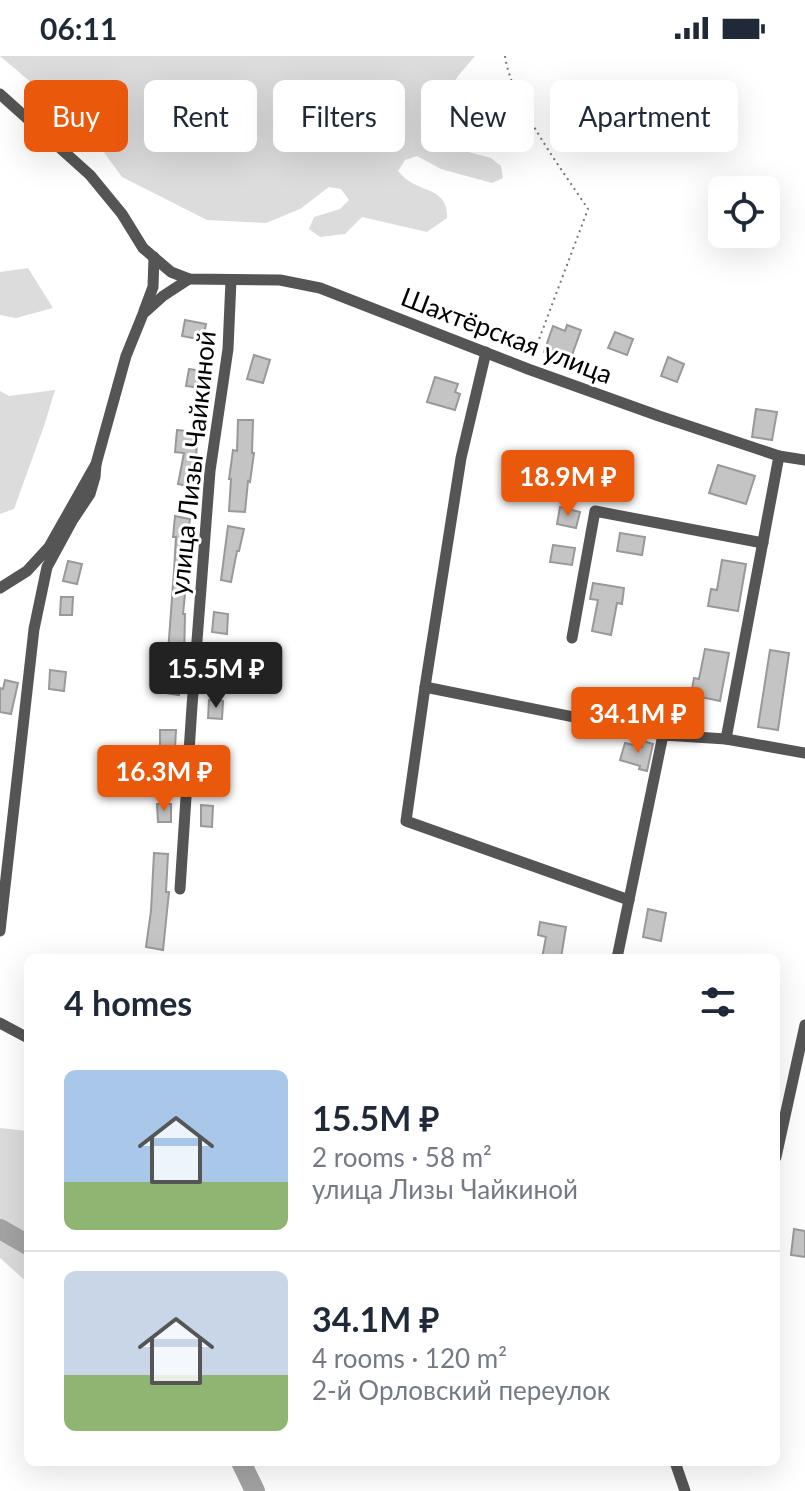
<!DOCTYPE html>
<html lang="en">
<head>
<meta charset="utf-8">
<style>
  body { margin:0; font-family:Lato,sans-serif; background:#f2f2f3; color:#1f2937; height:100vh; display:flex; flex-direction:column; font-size:30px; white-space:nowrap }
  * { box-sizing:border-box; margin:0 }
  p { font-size:26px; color:#747a83 }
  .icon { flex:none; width:44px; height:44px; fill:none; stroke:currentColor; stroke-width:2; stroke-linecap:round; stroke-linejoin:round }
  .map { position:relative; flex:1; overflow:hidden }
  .sheet { position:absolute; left:24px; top:898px; width:756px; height:512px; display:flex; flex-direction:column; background:#fff; border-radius:12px; box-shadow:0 8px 32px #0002 }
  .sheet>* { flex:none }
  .banner { position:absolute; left:24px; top:24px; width:758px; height:72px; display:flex; gap:16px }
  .controls { position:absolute; left:708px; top:120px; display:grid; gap:16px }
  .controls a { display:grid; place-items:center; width:72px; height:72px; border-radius:12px; background:#fff; box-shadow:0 8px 32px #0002; font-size:40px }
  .price { position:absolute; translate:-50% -68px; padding:0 18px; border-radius:8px; background:#ea580c; color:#fff; font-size:26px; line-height:52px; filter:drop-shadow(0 2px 4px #0008) }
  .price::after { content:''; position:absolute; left:50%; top:48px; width:24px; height:18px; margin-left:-12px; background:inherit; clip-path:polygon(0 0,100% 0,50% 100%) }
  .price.active { background:#222; color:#fff }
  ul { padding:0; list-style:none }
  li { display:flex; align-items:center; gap:24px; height:200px; padding:0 40px }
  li+li { border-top:2px solid #e0e1e3 }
  li span { display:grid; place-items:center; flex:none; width:224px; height:160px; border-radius:12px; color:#555 }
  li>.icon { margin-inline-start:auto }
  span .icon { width:96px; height:96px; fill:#fffc; stroke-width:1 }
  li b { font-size:34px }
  h2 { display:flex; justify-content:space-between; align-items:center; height:96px; padding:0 40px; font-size:34px }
  .pill { padding:0 28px; border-radius:12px; background:#fff; box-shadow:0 8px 32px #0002; font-size:28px; line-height:72px }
  .pill.active { background:#ea580c; color:#fff }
  .status { display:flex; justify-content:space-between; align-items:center; height:56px; padding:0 40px; background:#fff; direction:ltr }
  .status svg { height:22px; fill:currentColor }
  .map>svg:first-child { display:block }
  .green { fill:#dcdcdc }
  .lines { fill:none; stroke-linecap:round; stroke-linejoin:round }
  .river { stroke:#a3a3a3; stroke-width:20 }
  .building { fill:#c4c4c4; stroke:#999; stroke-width:2 }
  .path { stroke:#777; stroke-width:2; stroke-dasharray:2 4; stroke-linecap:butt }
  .minor { stroke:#555; stroke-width:11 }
  .labels { text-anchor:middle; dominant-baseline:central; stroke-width:6; stroke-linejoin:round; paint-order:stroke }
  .street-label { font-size:26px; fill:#000; stroke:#fff }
</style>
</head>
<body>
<div class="status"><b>06:11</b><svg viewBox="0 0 49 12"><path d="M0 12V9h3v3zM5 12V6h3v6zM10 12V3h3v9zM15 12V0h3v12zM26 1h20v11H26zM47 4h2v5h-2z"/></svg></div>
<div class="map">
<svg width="805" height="1435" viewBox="0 0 805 1435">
  <rect width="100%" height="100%" fill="#fff"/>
  <g class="green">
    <path d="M0,0H475L458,20L429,68L442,89L491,102L501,110L503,122L492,127L441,113L417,100L405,104L398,115C415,138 449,129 447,162L427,176L362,161L345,178L320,181L309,173L314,161L340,153L349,144L341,133L329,131L300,153L266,167L207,164L122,121L89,76Z"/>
    <path d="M28,212L53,252L16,262L0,259V216Z"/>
    <path d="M55,334L44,370L14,453L0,458V335L9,340Z"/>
    <path d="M0,1072L28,1075V1227L0,1202Z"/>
  </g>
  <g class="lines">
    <g class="river">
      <path d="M0,1173L28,1189"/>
      <path d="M241,1406L255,1435"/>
    </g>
  </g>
  <g class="building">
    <path d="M185,264L206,268L203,284L182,280Z"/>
    <path d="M567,269L581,274L572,299L568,297L565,304L544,296L553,270L565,275Z"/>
    <path d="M615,276L633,283L627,299L608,292Z"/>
    <path d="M254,299L270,304L263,327L247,323Z"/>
    <path d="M668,301L684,308L677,326L661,320Z"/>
    <path d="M189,313L203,315L201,332L186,330Z"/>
    <path d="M435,321L458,328L455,336L460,338L455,354L427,346Z"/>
    <path d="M756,353L777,356L772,384L752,381Z"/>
    <path d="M238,364H253L252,397H254L250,426L248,425L245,456L229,455L231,423H229L233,394L237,395Z"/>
    <path d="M177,374L197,376L196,412L192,431L178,428L184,397L175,396Z"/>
    <path d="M718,409L755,420L746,448L709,437Z"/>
    <path d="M560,451L580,456L576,472L557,468Z"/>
    <path d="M175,460L190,463L185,498L189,499L183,558H185L184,605H182L179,639L165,637L174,515L176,481H173Z"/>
    <path d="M228,470L244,473L239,495H237L231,526L221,524Z"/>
    <path d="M620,477L645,481L642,499L617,495Z"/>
    <path d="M553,489L575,492L572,509L550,506Z"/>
    <path d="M722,504L746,508L738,555L708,550L711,533L717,534Z"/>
    <path d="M68,505L82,508L77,528L63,525Z"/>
    <path d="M593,527L624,532L622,548L617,547L611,579L592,575L598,544L590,543Z"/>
    <path d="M61,541H73L72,559H60Z"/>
    <path d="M214,556L228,558L227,578L212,576Z"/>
    <path d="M705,593L729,597L720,645L691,639L694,622L699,623Z"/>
    <path d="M770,594L789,597L778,674L758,671Z"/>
    <path d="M213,604L226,606L223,627L210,625Z"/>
    <path d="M50,614L66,616L64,635L49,633Z"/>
    <path d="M5,624L18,627L11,658L0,656V632L3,633Z"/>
    <path d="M209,644L223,645L222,663L208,662Z"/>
    <path d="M160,674H176L175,692H160Z"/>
    <path d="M643,685L653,688L647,715L639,713L640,710L620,704L625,687L642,691Z"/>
    <path d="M160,709L175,710L173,732L158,731Z"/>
    <path d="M157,748H171V766H158Z"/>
    <path d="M201,749L213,750L212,771L201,770Z"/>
    <path d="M154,797L168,798L166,836H169L163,894L146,891L151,855Z"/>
    <path d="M648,853L666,857L661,885L643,881Z"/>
    <path d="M540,866L566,871L561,902H542L546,881L538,879Z"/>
    <path d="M794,1173L805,1175V1201L791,1199Z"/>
  </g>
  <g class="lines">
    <path class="path" d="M505,0C512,48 561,112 588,153L532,302"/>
    <g class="minor">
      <path d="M0,38L90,119L122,158L143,192L171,216L189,223L280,224L320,232L528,313L659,360L779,400L805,404"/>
      <path d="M144,255L153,231L154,201"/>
      <path d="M486,296L461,402L425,631L406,765L629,844"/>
      <path d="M0,532L27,515L49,491L96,408L126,300L143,258L163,240L189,223"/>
      <path d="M572,582L595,455L763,487"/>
      <path d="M425,631L663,679"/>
      <path d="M726,683L805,697"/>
      <path d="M180,833L192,650L210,415L228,293L231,224"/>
      <path d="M0,875L34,573L47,511L72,465L90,438L95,421L96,408"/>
      <path d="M617,902L663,679L726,683L779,400"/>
      <path d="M0,967L28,982"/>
      <path d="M776,1101L805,969"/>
      <path d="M675,1406L685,1435"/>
    </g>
  </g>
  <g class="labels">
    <g class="street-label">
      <text transform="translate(507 279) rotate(21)">Шахтёрская улица</text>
      <text transform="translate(192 407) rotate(-84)">улица Лизы Чайкиной</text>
    </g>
  </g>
</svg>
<div class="controls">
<a><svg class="icon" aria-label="locate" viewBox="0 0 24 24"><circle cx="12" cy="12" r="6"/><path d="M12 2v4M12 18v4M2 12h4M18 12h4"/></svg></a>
</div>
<b class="price" style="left:568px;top:462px">18.9M ₽</b>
<b class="price active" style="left:216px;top:654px">15.5M ₽</b>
<b class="price" style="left:638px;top:699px">34.1M ₽</b>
<b class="price" style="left:164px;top:757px">16.3M ₽</b>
<div class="banner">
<a class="pill active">Buy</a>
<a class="pill">Rent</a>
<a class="pill">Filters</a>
<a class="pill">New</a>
<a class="pill">Apartment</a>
</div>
<section class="sheet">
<h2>4 homes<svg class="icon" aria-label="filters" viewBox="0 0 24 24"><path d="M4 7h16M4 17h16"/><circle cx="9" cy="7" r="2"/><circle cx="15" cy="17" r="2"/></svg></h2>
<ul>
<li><span style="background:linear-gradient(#a9c7e8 70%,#8fb573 0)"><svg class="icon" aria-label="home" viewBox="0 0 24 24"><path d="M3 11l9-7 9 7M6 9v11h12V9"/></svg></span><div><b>15.5M ₽</b><p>2 rooms · 58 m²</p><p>улица Лизы Чайкиной</p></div></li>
<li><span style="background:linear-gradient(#c9d6e8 65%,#8fb573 0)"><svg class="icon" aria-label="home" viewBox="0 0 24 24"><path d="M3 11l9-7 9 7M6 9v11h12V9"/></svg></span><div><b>34.1M ₽</b><p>4 rooms · 120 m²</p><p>2-й Орловский переулок</p></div></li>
</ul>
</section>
</div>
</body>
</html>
